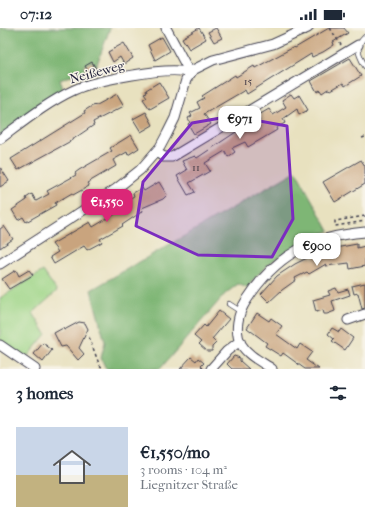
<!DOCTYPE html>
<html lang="en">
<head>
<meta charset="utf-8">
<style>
  body { margin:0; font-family:"IM FELL French Canon",serif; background:#f6f6f7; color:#1f2937; height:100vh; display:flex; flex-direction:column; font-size:15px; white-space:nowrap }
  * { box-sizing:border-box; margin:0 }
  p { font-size:13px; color:#747a83 }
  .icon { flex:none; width:22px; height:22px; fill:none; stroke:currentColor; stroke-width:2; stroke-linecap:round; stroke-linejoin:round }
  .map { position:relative; height:341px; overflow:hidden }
  .panel { display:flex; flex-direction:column; background:#fff; flex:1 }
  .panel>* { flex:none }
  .price { position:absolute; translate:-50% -34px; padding:0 9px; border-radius:8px; background:#fff; color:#222; font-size:13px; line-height:26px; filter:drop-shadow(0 1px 2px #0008) }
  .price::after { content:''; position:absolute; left:50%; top:24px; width:12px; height:9px; margin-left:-6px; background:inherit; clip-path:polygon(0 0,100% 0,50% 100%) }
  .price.active { background:#db2777; color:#fff }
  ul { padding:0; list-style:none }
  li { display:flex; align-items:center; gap:12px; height:100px; padding:0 16px }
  li span { display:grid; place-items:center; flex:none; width:112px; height:80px; border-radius:0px; color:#555 }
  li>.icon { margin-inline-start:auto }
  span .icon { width:48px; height:48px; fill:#fffc; stroke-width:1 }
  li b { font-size:17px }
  h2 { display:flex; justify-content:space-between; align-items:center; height:48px; padding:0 16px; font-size:17px }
  .status { display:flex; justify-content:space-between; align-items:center; height:28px; padding:0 20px; background:#fff; direction:ltr }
  .status svg { height:11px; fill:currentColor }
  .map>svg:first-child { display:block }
  .green { fill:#9ed587; stroke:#607c61 }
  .forest { fill:#7eb674; stroke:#506c58 }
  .building { fill:#c9a47e }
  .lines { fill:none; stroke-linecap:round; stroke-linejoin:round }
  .lane-casing { stroke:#403f4f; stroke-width:6 }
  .street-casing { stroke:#403f4f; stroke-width:11 }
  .path { stroke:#403f4f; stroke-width:1.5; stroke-dasharray:3 3; stroke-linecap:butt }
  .lane { stroke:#fff; stroke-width:4.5 }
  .street { stroke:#fff; stroke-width:9 }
  .marked { fill:#7b2cbf; fill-opacity:0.2; stroke:#7b2cbf; stroke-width:3; stroke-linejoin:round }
  .labels { text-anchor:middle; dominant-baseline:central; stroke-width:3; stroke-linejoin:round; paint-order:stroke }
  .number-label { font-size:11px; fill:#4c424c }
  .street-label { font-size:13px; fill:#22223b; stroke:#f7f3e8 }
</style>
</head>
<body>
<div class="status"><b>07:12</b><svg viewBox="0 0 49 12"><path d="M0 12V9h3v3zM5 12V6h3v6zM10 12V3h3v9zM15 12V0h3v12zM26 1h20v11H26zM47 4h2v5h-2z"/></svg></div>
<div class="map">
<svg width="365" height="341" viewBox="0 0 365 341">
  <rect width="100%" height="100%" fill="#f7f3e8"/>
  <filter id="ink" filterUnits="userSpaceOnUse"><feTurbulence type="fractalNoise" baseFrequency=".025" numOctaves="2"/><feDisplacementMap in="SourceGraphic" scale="8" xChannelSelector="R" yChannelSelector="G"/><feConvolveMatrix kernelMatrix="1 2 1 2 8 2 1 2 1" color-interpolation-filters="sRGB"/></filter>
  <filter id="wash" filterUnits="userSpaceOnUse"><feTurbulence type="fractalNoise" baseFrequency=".012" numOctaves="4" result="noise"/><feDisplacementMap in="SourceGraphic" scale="16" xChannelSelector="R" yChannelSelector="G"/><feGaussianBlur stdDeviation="0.9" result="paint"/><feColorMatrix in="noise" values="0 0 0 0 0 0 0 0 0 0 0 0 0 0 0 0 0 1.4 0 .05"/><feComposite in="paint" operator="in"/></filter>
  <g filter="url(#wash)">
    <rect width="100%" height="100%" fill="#e8e1bf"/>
    <path class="green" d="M43,243L57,263L33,285L46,306L26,330L0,313V270Z"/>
    <g class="forest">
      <path d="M0,0H110L96,39L92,33L83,38L88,47L86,51L76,46L60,52L64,63L0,108Z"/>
      <path d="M296,143L329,203C294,217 270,230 247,260L238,256L225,266L160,341H106L101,330L105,314L91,262Z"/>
    </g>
    <g id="blocks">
      <g class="building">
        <path d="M199,0L206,11L189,21L182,10Z"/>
        <path d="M216,0L222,10L214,14L208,4Z"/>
        <path d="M329,0H344L348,5L333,14L334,17L323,24L312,29L311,26L247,66L245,62L204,86L211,96L194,106L188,96L190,94L188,90L192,88L190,85L200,80L197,74L204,70L202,68L235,47L236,49L254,38L255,40L294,19L295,20Z"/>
        <path d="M162,9L170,23L155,32L148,17Z"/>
        <path d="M124,15L133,30L124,36L120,29L113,34L108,24Z"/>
        <path d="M350,30L361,48L345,58L343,55L331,62L328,61L322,65L320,62L317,64L311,53Z"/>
        <path d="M92,34L96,41L89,45L85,38Z"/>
        <path d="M159,54L169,70L150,81L143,71L147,69L144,65L147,64L146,62Z"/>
        <path d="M117,66L124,78L93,94L94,97L69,114L18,142L11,131L85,85L84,83L92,78L97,77Z"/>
        <path d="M291,66L294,70L299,67L308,82L299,87L297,81L283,91L285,95L276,100L277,102L248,119L245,114L232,120L235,124L228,129L225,123L205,135L210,143L189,155L195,164L188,167L177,148L187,142L182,133L195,128L197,130L239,102L246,98L247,100L260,93L257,88L269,81L273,87L286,79L282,72Z"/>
        <path d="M146,84L153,97L141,104L133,91Z"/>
        <path d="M131,107L139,120L128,127L127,124L113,132L116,138L87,155L89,158L73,167L72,165L55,175L56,177L26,194L23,189L18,192L12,182L27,172L26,170L32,166L36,173L49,166L47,163L76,147L75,145L79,142L112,123L110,120Z"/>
        <path d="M361,132L365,138V156L335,174L323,154Z"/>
        <path d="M0,139L9,153L0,159Z"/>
        <path d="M159,154L167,167L163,171L142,180L143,183L122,197L123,198L100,211L102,214L87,222L84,218L54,236L50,229L58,224L52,216L90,194L93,199L123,181L120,176L134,168L133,165L142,160L144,163Z"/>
        <path d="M4,198L13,211L0,220V201Z"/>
        <path d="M357,216V220L365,218V238L350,241L349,235L326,238V236L309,246L307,244L295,250L296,252L282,262L269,274L261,266L277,248L295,236L311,228L312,230L324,224V222Z"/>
        <path d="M16,242L19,248L29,242L33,247L9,261L2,251Z"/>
        <path d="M365,255V280L362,281L358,265L354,266L352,258Z"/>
        <path d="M336,260L338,264L348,261L350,267L332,273L335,283L327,286H324L323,282L316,284L313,272L330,267L328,263Z"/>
        <path d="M219,283L229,291L212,311L216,315L212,319V323H207L199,316L201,314L194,308L204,297L206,299Z"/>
        <path d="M257,285L269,293L271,290L282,298L276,306L297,321L300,316L312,324L306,332L319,341H305L283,325L281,328L265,318L267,315L247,300Z"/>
        <path d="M79,294L85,295L88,301L79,320L84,326L78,332L66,318L61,319L54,305L63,300L64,302Z"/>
        <path d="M332,300L339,304L341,301L353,310L345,322L332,313L334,311L328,306Z"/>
        <path d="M43,315L52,322L43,334L34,326Z"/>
        <path d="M234,328L240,330V333L249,341H232L227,336Z"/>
        <path d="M191,329L196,333L198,330L204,335L201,338L204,341H180Z"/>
      </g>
    </g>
  </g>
  <g filter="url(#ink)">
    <use href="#blocks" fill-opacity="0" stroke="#403f4f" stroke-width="1"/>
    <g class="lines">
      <defs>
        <g id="lane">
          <path d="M365,9C354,19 359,27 365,38"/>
          <path d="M229,276L240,283"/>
        </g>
        <g id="street">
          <path d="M166,0L190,45"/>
          <path d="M0,111C23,94 48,74 74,62C93,53 171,37 190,45"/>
          <path d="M156,124L164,129H172L358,17"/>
          <path d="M0,236L116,161L140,142L160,119L167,106L175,90L186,52L193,42L213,32L273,16L308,0"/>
          <path d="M348,292L365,286"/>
          <path d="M0,317L35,341"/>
          <path d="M211,341L227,323L240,313"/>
          <path d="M272,341C262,334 248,328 241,316C234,303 238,285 246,273C276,226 311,209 365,204"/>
        </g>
      </defs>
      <use href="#lane" class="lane-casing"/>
      <use href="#street" class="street-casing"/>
      <g class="path">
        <path d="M330,0L341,17"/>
        <path d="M362,110L365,109"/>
        <path d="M365,188L335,193V198L365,193"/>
        <path d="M89,309L99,336L103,341"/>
      </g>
      <use href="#lane" class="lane"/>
      <use href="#street" class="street"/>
    </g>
  </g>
  <path class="marked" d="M232,88L287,98L293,191L272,229L198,227L136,198L143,154L192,95Z"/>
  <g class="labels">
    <g class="number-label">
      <text x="248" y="53">15</text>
      <text x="196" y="139">11</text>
    </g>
    <g class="street-label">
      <text transform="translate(97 44) rotate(-15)">Neißeweg</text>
    </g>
  </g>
</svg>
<b class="price" style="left:240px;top:112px">€971</b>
<b class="price active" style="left:107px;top:195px">€1,550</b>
<b class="price" style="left:317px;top:239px">€900</b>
</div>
<section class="panel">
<h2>3 homes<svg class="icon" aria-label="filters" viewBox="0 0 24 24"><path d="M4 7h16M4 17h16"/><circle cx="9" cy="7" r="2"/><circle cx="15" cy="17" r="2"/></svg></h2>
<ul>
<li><span style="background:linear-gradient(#c9d6e8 60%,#c2b280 0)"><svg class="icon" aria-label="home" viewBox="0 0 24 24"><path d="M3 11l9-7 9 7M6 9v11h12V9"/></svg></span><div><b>€1,550/mo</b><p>3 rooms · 104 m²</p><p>Liegnitzer Straße</p></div></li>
</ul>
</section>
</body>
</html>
